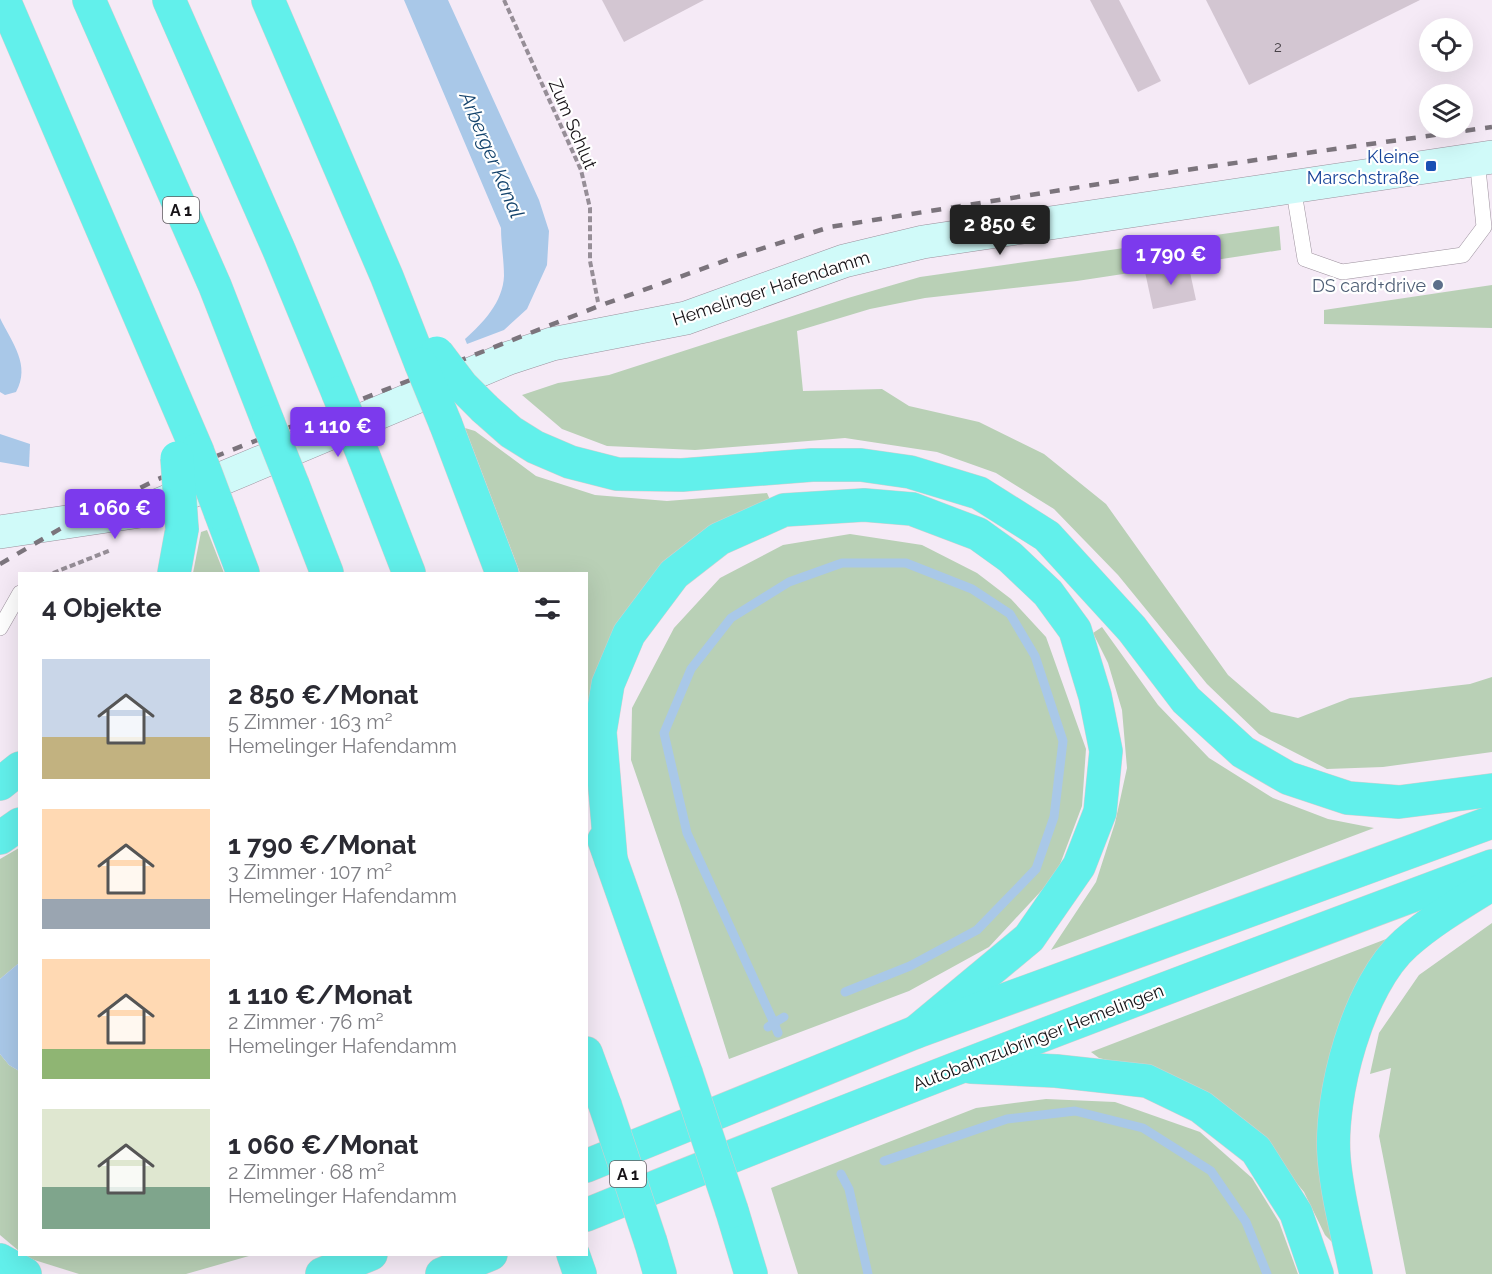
<!DOCTYPE html>
<html lang="de">
<head>
<meta charset="utf-8">
<style>
  body { margin:0; font-family:Raleway,sans-serif; background:#f2f2f3; color:#2b2b33; height:100vh; display:flex; flex-direction:column; font-size:22px; white-space:nowrap }
  * { box-sizing:border-box; margin:0 }
  p { font-size:20px; color:#7c7c81 }
  .icon { flex:none; width:33px; height:33px; fill:none; stroke:currentColor; stroke-width:2; stroke-linecap:round; stroke-linejoin:round }
  .map { position:relative; flex:1; overflow:hidden }
  .panel { position:absolute; left:18px; top:572px; width:570px; height:684px; display:flex; flex-direction:column; background:#fff; border-radius:0px; box-shadow:0 6px 24px #0002 }
  .panel>* { flex:none }
  .tools { position:absolute; left:1419px; top:18px; display:grid; gap:12px }
  .tools a { display:grid; place-items:center; width:54px; height:54px; border-radius:50%; background:#fff; box-shadow:0 6px 24px #0002; font-size:30px }
  .price { position:absolute; translate:-50% -51px; padding:0 14px; border-radius:6px; background:#7c3aed; color:#fff; font-size:20px; line-height:39px; filter:drop-shadow(0 2px 3px #0008) }
  .price::after { content:''; position:absolute; left:50%; top:36px; width:18px; height:14px; margin-left:-9px; background:inherit; clip-path:polygon(0 0,100% 0,50% 100%) }
  .price.on { background:#222; color:#fff }
  ul { padding:0; list-style:none }
  li { display:flex; align-items:center; gap:18px; height:150px; padding:0 24px }
  li span { display:grid; place-items:center; flex:none; width:168px; height:120px; border-radius:0px; color:#555 }
  li>.icon { margin-inline-start:auto }
  span .icon { width:72px; height:72px; fill:#fffc; stroke-width:1 }
  li b { font-size:26px }
  h2 { display:flex; justify-content:space-between; align-items:center; height:72px; padding:0 24px; font-size:26px }
  .map>svg:first-child { display:block }
  .green { fill:#b9d0b6 }
  .water { fill:#a9c8e8 }
  .lines { fill:none; stroke-linecap:round; stroke-linejoin:round }
  .stream { stroke:#a9c8e8; stroke-width:9 }
  .building { fill:#d3c6d2 }
  .lane-casing { stroke:#9c919d; stroke-width:16 }
  .secondary-casing { stroke:#9c919d; stroke-width:34 }
  .highway-casing { stroke:#d1d0d1; stroke-width:34 }
  .path { stroke:#968e97; stroke-width:4; stroke-dasharray:6 3; stroke-linecap:butt }
  .lane { stroke:#fff; stroke-width:15 }
  .secondary { stroke:#d0faf9; stroke-width:33 }
  .highway { stroke:#62f0eb; stroke-width:33 }
  .rail { stroke:#7b747c; stroke-width:4.5; stroke-dasharray:10 10; stroke-linecap:butt }
  .highway-bridge-casing { stroke:#d1d0d1; stroke-width:34; stroke-linecap:butt }
  .highway-bridge { stroke:#62f0eb; stroke-width:33 }
  .transit-dot { fill:#1a4fb4; stroke:#fff; stroke-width:2 }
  .service-dot { fill:#5c6f8a; stroke:#fff; stroke-width:2 }
  .labels { text-anchor:middle; dominant-baseline:central; stroke-width:4.5; stroke-linejoin:round; paint-order:stroke }
  .number-label { font-size:15px; fill:#464046 }
  .shield { fill:#fff; stroke:#5d5a5d; stroke-width:1.5 }
  .shield-label { font-size:16px; font-weight:bold; fill:#171317 }
  .street-label { font-size:18px; fill:#171317; stroke:#fff }
  .transit-label { font-size:18px; fill:#164399; stroke:#fff; text-anchor:end }
  .service-label { font-size:18px; fill:#4e5e75; stroke:#fff; text-anchor:end }
  .water-label { font-size:20px; font-style:italic; fill:#15446d; stroke:#fff }
</style>
</head>
<body>
<div class="map">
<svg width="1492" height="1274" viewBox="0 0 1492 1274">
  <rect width="100%" height="100%" fill="#f5eaf6"/>
  <g class="green">
    <path d="M1279,226L1281,250L1077,281L925,298L870,309L797,331L803,391L882,389L909,406L979,422L1044,454L1106,504L1228,675L1271,712L1298,718L1350,698L1470,684L1492,677V752L1383,767L1327,769L1259,734L1207,684L1118,575L1054,509L996,473L937,452L845,438L695,450L607,446L562,429L522,395L558,383L609,375L848,298L920,277Z"/>
    <path d="M1492,285V328L1324,324V310Z"/>
    <path d="M465,428L475,431L536,476L595,495L667,501L767,493L771,502L713,528L587,726L586,573H520Z"/>
    <path d="M207,530L224,573H193L201,532Z"/>
    <path d="M850,534L922,545L977,573L1011,599L1046,637L1086,749L1082,806L1056,875L989,947L909,991L729,1059L679,900L631,760L632,708L674,628L720,578L783,545Z"/>
    <path d="M1102,627L1158,705L1209,758L1273,798L1328,819L1374,828L1051,950L1096,882L1115,823L1127,768L1122,710L1108,663L1093,633Z"/>
    <path d="M19,848V963L0,979V859Z"/>
    <path d="M1492,923V1274H1406L1379,1136L1391,1068L1370,1074L1379,1033L1419,975Z"/>
    <path d="M1394,936L1335,1043L1322,1088L1320,1143L1335,1245L1325,1235L1304,1192L1254,1131L1156,1072L1099,1058L1091,1052Z"/>
    <path d="M0,1054L9,1065L19,1071V1251L0,1235Z"/>
    <path d="M1046,1099L1115,1102L1200,1132L1252,1178L1279,1222L1298,1274H798L771,1188L976,1108Z"/>
    <path d="M23,1254H256L186,1274H79L28,1258Z"/>
  </g>
  <g class="water">
    <path d="M404,0H448L539,200L549,231L547,265L527,309L504,330L467,344L465,339C483,323 503,302 504,276C504,260 501,244 501,228Z"/>
    <path d="M0,318C12,343 31,365 16,392L5,395L0,392Z"/>
    <path d="M0,434L30,444L29,467L0,462Z"/>
    <path d="M19,963V1071L9,1065L0,1054V979Z"/>
  </g>
  <g class="lines">
    <g class="stream">
      <path d="M784,1017L774,1023L687,833L664,733L691,669L731,618L789,582L842,563H906L972,589L1010,614L1035,656L1063,741L1054,817L1036,869L977,930L910,966L845,992"/>
      <path d="M768,1027L774,1023L778,1033"/>
      <path d="M884,1161L1007,1119L1075,1111L1143,1128L1211,1171L1246,1222L1267,1274"/>
      <path d="M841,1174L849,1189L868,1274"/>
    </g>
  </g>
  <g class="building">
    <path d="M602,0H704L624,42Z"/>
    <path d="M1090,0H1119L1161,81L1138,92Z"/>
    <path d="M1206,0H1420L1249,85Z"/>
    <path d="M1188,263L1196,300L1153,309L1145,272Z"/>
  </g>
  <g class="lines">
    <defs>
      <g id="lane">
        <path d="M1293,186L1305,259L1342,272L1463,255L1484,227L1477,159"/>
        <path d="M0,628L20,593"/>
      </g>
      <path id="secondary" d="M0,532L147,510L509,358L552,344L686,318L844,261L923,242L1492,157"/>
      <g id="highway">
        <path d="M4,0L197,450"/>
        <path d="M89,0L215,286L268,422"/>
        <path d="M169,0L279,250L338,393"/>
        <path d="M268,0L387,277L421,364"/>
        <path d="M485,409L511,432L535,447L570,462L617,474L682,475L812,465H861L910,472L979,493L1047,536L1132,629L1186,700L1243,752L1288,778L1348,798L1399,802L1492,790"/>
        <path d="M446,425L502,573"/>
        <path d="M364,457L409,573"/>
        <path d="M293,485L327,573"/>
        <path d="M221,514L243,573"/>
        <path d="M174,573L182,529"/>
        <path d="M0,784L20,768"/>
        <path d="M0,838L20,824"/>
        <path d="M604,840L686,1073"/>
        <path d="M611,860L600,732L608,684L629,634L674,574L719,539L784,510L864,505L912,509L978,534L1010,557L1048,593L1075,630L1095,696L1106,751L1100,812L1079,866L1029,938L916,1032"/>
        <path d="M586,1053L605,1105"/>
        <path d="M971,1067L1056,1071L1147,1081L1201,1107L1256,1150L1296,1213L1317,1274"/>
        <path d="M586,1166L916,1032L1492,822"/>
        <path d="M732,1211L751,1274"/>
        <path d="M586,1215C886,1093 1189,979 1492,866"/>
        <path d="M651,1243L660,1274"/>
        <path d="M573,1254L580,1274"/>
        <path d="M0,1260L25,1274"/>
        <path d="M322,1274L371,1254"/>
        <path d="M442,1274L491,1254"/>
        <path d="M1356,1274C1348,1236 1337,1196 1334,1158C1329,1096 1358,985 1406,943C1432,920 1463,902 1492,884"/>
      </g>
    </defs>
    <use href="#lane" class="lane-casing"/>
    <use href="#secondary" class="secondary-casing"/>
    <use href="#highway" class="highway-casing"/>
    <g class="path">
      <path d="M504,0L581,170L590,208V261L598,302"/>
      <path d="M53,573L111,550"/>
    </g>
    <use href="#lane" class="lane"/>
    <use href="#secondary" class="secondary"/>
    <use href="#highway" class="highway"/>
    <path class="rail" d="M0,564L77,519L158,479L599,306L735,257L830,227L1199,168L1492,127"/>
    <defs>
      <g id="highway-bridge">
        <path d="M437,353L462,386L485,409"/>
        <path d="M421,364L446,425"/>
        <path d="M338,393L364,457"/>
        <path d="M268,422L293,485"/>
        <path d="M197,450L221,514"/>
        <path d="M177,458L182,529"/>
        <path d="M686,1073L732,1211"/>
        <path d="M605,1105L651,1243"/>
      </g>
    </defs>
    <use href="#highway-bridge" class="highway-bridge-casing"/>
    <use href="#highway-bridge" class="highway-bridge"/>
  </g>
  <rect class="transit-dot" x="1425" y="160" width="12" height="12" rx="3"/>
  <circle class="service-dot" cx="1438" cy="285" r="6"/>
  <g class="labels">
    <g class="number-label">
      <text x="1278" y="47">2</text>
    </g>
    <g class="shield">
      <rect x="163" y="197" width="36" height="26" rx="4.5"/>
      <rect x="610" y="1161" width="36" height="26" rx="4.5"/>
    </g>
    <g class="shield-label">
      <text x="181" y="210">A 1</text>
      <text x="628" y="1174">A 1</text>
    </g>
    <g class="street-label">
      <text transform="translate(573 124) rotate(67)">Zum Schlut</text>
      <text transform="translate(771 288) rotate(-18)">Hemelinger Hafendamm</text>
      <text transform="translate(1038 1037) rotate(-21)">Autobahnzubringer Hemelingen</text>
    </g>
    <g class="transit-label">
      <text x="1419" y="156">Kleine<tspan x="1419" dy="21">Marschstraße</tspan></text>
    </g>
    <g class="service-label">
      <text x="1426" y="285">DS card+drive</text>
    </g>
    <g class="water-label">
      <text transform="translate(492 155) rotate(67)">Arberger Kanal</text>
    </g>
  </g>
</svg>
<div class="tools">
<a><svg class="icon" aria-label="locate" viewBox="0 0 24 24"><circle cx="12" cy="12" r="6"/><path d="M12 2v4M12 18v4M2 12h4M18 12h4"/></svg></a>
<a><svg class="icon" aria-label="layers" viewBox="0 0 24 24"><path d="M12 4l9 5-9 5-9-5zM3 14l9 5 9-5"/></svg></a>
</div>
<b class="price on" style="left:1000px;top:256px">2 850 €</b>
<b class="price" style="left:1171px;top:286px">1 790 €</b>
<b class="price" style="left:338px;top:458px">1 110 €</b>
<b class="price" style="left:115px;top:540px">1 060 €</b>
<section class="panel">
<h2>4 Objekte<svg class="icon" aria-label="filters" viewBox="0 0 24 24"><path d="M4 7h16M4 17h16"/><circle cx="9" cy="7" r="2"/><circle cx="15" cy="17" r="2"/></svg></h2>
<ul>
<li><span style="background:linear-gradient(#c9d6e8 65%,#c2b280 0)"><svg class="icon" aria-label="home" viewBox="0 0 24 24"><path d="M3 11l9-7 9 7M6 9v11h12V9"/></svg></span><div><b>2 850 €/Monat</b><p>5 Zimmer · 163 m²</p><p>Hemelinger Hafendamm</p></div></li>
<li><span style="background:linear-gradient(#ffd9b3 75%,#9aa5b1 0)"><svg class="icon" aria-label="home" viewBox="0 0 24 24"><path d="M3 11l9-7 9 7M6 9v11h12V9"/></svg></span><div><b>1 790 €/Monat</b><p>3 Zimmer · 107 m²</p><p>Hemelinger Hafendamm</p></div></li>
<li><span style="background:linear-gradient(#ffd9b3 75%,#8fb573 0)"><svg class="icon" aria-label="home" viewBox="0 0 24 24"><path d="M3 11l9-7 9 7M6 9v11h12V9"/></svg></span><div><b>1 110 €/Monat</b><p>2 Zimmer · 76 m²</p><p>Hemelinger Hafendamm</p></div></li>
<li><span style="background:linear-gradient(#dfe7d0 65%,#7fa58c 0)"><svg class="icon" aria-label="home" viewBox="0 0 24 24"><path d="M3 11l9-7 9 7M6 9v11h12V9"/></svg></span><div><b>1 060 €/Monat</b><p>2 Zimmer · 68 m²</p><p>Hemelinger Hafendamm</p></div></li>
</ul>
</section>
</div>
</body>
</html>
